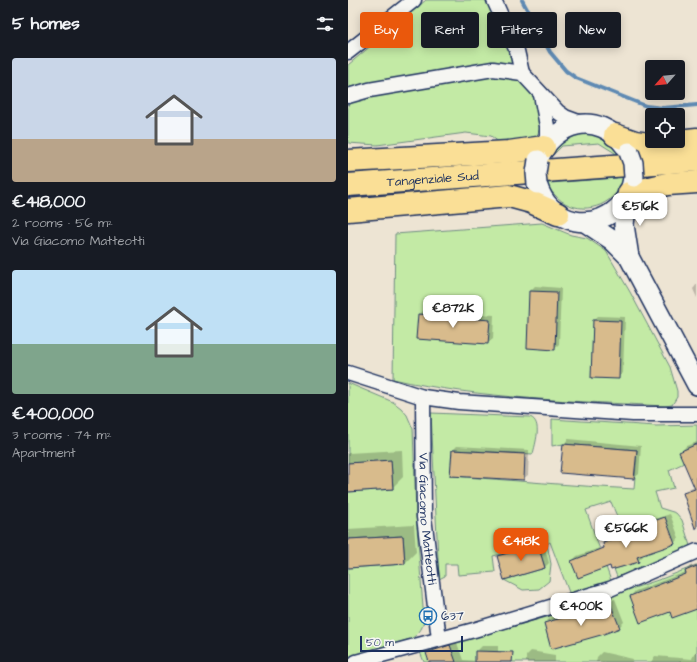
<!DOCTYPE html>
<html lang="en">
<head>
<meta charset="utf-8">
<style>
  body { margin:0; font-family:"Architects Daughter",sans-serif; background:#20242c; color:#f1f3f6; height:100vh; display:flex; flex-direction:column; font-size:15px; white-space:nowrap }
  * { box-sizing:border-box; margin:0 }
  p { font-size:13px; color:#9ea1a6 }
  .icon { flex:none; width:22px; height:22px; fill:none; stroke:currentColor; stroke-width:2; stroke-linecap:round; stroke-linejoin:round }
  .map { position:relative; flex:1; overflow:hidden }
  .drawer { display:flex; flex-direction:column; background:#171b24; width:348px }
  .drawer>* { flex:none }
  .guide { position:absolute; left:12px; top:12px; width:277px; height:36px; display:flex; gap:8px }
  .needle { width:26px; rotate:243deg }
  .controls { position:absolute; left:297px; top:60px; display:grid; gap:8px }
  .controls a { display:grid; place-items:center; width:40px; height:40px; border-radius:4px; background:#171b24; box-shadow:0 2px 10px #0003; font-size:20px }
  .scale { position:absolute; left:12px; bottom:10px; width:103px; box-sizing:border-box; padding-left:4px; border:2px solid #1b2f5e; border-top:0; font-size:11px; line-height:14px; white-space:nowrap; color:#1b2f5e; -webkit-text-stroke:3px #f6f6f2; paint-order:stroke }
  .price { position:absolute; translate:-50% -34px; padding:0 9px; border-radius:8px; background:#fff; color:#222; font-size:13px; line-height:26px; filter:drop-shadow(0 1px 2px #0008) }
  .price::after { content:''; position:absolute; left:50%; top:24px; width:12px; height:9px; margin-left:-6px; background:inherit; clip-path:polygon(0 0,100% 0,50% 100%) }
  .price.current { background:#ea580c; color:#fff }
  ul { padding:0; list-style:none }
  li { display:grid; align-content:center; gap:8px; height:212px; padding:0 12px }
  li span { display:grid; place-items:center; height:124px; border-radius:4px; color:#555 }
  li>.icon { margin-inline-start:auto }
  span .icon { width:72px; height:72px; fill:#fffc; stroke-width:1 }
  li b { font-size:17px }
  h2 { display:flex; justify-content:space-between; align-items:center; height:48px; padding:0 12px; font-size:17px }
  .pill { padding:0 14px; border-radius:4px; background:#171b24; box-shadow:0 2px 10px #0003; font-size:14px; line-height:36px }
  .pill.current { background:#ea580c; color:#fff }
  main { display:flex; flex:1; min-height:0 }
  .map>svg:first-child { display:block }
  .green { fill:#c3eaa5; stroke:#6f8c82; fill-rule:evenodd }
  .shadow { fill:#0003 }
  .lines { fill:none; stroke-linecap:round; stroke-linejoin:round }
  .stream { stroke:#5e8ab3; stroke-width:4 }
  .building { fill:#d8bb8c; stroke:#1b2f5e }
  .street-casing { stroke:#1b2f5e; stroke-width:17 }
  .secondary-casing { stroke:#1b2f5e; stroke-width:22 }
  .highway-casing { stroke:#1b2f5e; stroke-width:25 }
  .street { stroke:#f6f6f2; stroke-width:14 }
  .secondary { stroke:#f6f6f2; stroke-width:19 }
  .highway { stroke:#fadf96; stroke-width:22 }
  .secondary-bridge-casing { stroke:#1b2f5e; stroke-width:22; stroke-linecap:butt }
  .secondary-bridge { stroke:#f6f6f2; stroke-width:19 }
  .labels { text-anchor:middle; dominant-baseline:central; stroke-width:3; stroke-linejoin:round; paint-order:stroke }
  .street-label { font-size:13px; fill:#1b2f5e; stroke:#f6f6f2 }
  .poi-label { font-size:13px; fill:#1b2f5e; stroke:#f6f6f2; text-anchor:start }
</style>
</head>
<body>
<main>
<section class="drawer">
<h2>5 homes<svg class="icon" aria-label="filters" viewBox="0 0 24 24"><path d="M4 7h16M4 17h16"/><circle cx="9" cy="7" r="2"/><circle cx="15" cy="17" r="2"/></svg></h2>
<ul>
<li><span style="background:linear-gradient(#c9d6e8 65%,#b9a48a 0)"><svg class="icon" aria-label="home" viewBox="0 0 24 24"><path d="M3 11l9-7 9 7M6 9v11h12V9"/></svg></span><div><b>€418,000</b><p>2 rooms · 56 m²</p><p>Via Giacomo Matteotti</p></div></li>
<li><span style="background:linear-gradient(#bfe0f5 60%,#7fa58c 0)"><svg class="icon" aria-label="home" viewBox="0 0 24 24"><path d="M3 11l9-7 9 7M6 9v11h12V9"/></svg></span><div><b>€400,000</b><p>3 rooms · 74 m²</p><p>Apartment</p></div></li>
</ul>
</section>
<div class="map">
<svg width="349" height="662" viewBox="0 0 349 662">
  <rect width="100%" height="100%" fill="#ede4d3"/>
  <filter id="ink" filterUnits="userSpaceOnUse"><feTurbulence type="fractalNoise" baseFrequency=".025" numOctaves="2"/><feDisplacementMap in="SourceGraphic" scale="8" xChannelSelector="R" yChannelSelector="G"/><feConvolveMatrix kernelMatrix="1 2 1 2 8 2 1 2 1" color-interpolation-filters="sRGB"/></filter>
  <g filter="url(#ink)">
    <g class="green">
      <path d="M78,0H141L194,108V123L187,141L157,147L143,136L118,133L29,145L0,143V65Z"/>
      <path d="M233,127L270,144C272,154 277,165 277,174C277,179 274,185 271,189C256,212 224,215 206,194C203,191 199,186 198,181C196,172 199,160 199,150ZM251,143L267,153L269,178L202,183L201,159L214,146Z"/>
      <path d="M194,223L223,235L239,238L258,251L282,292L322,367L329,391V397L324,405L317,406C226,401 134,399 45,379L47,234Z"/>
      <path d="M0,383L45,402L53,408L59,415L65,429L68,514L76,621C74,630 70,634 63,639L0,657V568L57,564L55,536L0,539V492L45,489L43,461L0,463Z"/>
      <path d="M83,413L182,417C195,422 187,444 185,454L104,450L103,476C164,480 225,486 286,489L289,450L215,444L204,446V419L308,426L349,425V444L336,463L321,470L326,488L307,492L312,508L328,513L334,520L343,549L269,577L266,569L290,562L282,535L276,533L263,502L238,510L263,581L222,595L202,542L199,544L203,564L201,581L191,589L175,590L156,580L197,568L190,545L145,556L147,572L110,575L109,564H97V576L91,579Z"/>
      <path d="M349,565V662H76L72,652L199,617L316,578Z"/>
    </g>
    <g class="shadow">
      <path d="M349,284V298L345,289Z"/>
      <path d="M187,286L213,288L211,344L206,349L182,291Z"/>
      <path d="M76,310L146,315L145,339L140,343L71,315Z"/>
      <path d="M250,316L277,317L275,373L270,378L246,320Z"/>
      <path d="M220,439L293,446L291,474L286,478L213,472L216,444Z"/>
      <path d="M349,442V530L336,494L342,488L347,486L333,452L338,446Z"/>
      <path d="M109,446L181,450L180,475L175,479L105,450Z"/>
      <path d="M54,450L55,477L44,488L0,491V453Z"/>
      <path d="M322,514L331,538L326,543L294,554L295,556L290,561L263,565L224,561L229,556L257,546L256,543L261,539L291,529V528L295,523Z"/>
      <path d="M66,525L68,552L57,563L0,567V529Z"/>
      <path d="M195,541L201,563L196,568L150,557L155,552Z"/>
      <path d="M349,564V608L322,610L283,596L287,591L338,572V571L342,566Z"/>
      <path d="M267,599L276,622L271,627L217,621L222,616Z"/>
      <path d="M212,616L208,647L205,651L197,623L201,619Z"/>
      <path d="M108,640L115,660L128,661V652L134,646H150V662H82L79,653L84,647Z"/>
      <path d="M183,651L207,655V662H178V656Z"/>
      <path d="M349,651V662H303L307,656L344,659L345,655Z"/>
      <path d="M254,652L285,659L284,662H248L249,657Z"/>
    </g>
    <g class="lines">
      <path class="stream" d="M174,0L202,52L218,71L228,78L298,106L315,108L349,105"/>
    </g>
    <g class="building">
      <path d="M181,291L209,292L207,350L179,348Z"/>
      <path d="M70,314L142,320L140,344L68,339Z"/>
      <path d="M245,320L273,321L271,379L243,378Z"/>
      <path d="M215,444L289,450L286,479L212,473Z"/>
      <path d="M349,444V528H347L335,493L347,489L331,452Z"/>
      <path d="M104,450L177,454L176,480L102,476Z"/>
      <path d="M43,460L45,489L0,492V463Z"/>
      <path d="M317,517L327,544L289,557L291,562L263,570L262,566L230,578L223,561L256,548L255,543L291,532L289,527Z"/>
      <path d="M55,536L57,564L0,568V539Z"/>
      <path d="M190,545L197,568L156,580L149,556Z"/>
      <path d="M349,566V609L324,618L322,612L292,623L282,596L338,574L337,571Z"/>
      <path d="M262,603L272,628L253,635L203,649L196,623L220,616L221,619Z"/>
      <path d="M102,645L108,662H81L78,653Z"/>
      <path d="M127,651L165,652L164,662H127Z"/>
    </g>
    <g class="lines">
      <defs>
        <g id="street">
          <path d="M146,0L169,51L174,73"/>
          <path d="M0,52L66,0"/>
          <path d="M193,95L199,126V142"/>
          <path d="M0,96L21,90L145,69L174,73L210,112L217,117L236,124"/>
          <path d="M0,373L75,397L111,402L285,414H349"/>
          <path id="s1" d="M75,397L76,517L91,639"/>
          <path d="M8,662L126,630L262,589L349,551"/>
        </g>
        <g id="secondary">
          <path d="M190,160C206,121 250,110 277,146"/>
          <path d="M189,184C192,193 196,202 203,208C232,237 280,217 285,178"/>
          <path d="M279,198L276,225L281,257"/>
          <path d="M237,222L264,240L281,257L349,385"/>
        </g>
        <g id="highway">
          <path d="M267,135L287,142L301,144L329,141"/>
          <path d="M330,141L349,139"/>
          <path d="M0,161L161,152L196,147"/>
          <path id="s2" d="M0,185L349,160"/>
          <path d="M281,193L319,184L349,182"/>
          <path d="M0,210L161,196L183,202L210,214"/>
        </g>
      </defs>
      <use href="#street" class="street-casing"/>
      <use href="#secondary" class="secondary-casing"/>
      <use href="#highway" class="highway-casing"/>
      <use href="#street" class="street"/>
      <use href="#secondary" class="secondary"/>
      <use href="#highway" class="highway"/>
      <defs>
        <g id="secondary-bridge">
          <path d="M281,152L285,163L286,177"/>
          <path d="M189,184L188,173L190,160"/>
        </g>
      </defs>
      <use href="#secondary-bridge" class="secondary-bridge-casing"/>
      <use href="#secondary-bridge" class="secondary-bridge"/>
    </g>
  </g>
  <defs>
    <symbol id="bus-ring" viewBox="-11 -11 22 22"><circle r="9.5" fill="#f6f6f2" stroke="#1f6fb2" stroke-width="1.5"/><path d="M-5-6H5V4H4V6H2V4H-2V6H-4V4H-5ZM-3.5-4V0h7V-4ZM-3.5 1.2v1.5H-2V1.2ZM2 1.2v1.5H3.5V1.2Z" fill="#1f6fb2"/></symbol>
  </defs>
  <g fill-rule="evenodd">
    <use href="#bus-ring" x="70" y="606" width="20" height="20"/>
  </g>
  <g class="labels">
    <g class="street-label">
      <text stroke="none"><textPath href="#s2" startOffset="85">Tangenziale Sud</textPath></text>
      <text stroke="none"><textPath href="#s1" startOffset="122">Via Giacomo Matteotti</textPath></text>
    </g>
    <g class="poi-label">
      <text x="93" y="616">637</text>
    </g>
  </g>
</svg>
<div class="controls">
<a><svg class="needle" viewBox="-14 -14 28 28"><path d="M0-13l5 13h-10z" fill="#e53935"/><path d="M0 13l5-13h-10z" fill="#9ea1a6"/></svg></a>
<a><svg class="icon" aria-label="locate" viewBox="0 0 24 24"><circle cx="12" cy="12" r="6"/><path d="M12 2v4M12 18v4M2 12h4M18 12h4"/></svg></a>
</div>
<div class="scale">50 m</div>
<b class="price" style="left:292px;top:227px">€516K</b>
<b class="price" style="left:105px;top:329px">€872K</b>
<b class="price" style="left:278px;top:549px">€566K</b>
<b class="price current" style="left:173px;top:562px">€418K</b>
<b class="price" style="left:233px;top:627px">€400K</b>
<div class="guide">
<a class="pill current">Buy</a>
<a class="pill">Rent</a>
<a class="pill">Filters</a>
<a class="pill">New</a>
</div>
</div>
</main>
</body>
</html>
